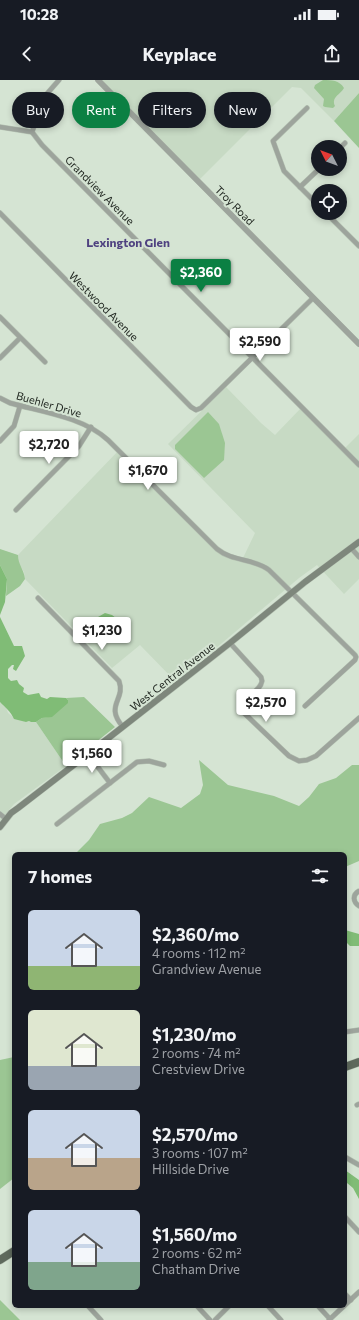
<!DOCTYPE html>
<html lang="en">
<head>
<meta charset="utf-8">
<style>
  body { margin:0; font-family:Commissioner,sans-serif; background:#242831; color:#f1f3f6; height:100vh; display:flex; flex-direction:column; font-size:15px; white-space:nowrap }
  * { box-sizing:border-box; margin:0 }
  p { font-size:13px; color:#9ea1a6 }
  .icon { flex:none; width:22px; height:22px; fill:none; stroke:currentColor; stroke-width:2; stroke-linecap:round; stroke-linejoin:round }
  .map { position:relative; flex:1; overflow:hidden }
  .details { position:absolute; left:12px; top:772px; width:335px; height:456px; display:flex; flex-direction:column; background:#171b24; border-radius:6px; box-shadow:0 2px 6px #0003 }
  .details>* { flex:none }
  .top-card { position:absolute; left:12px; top:12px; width:335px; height:36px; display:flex; gap:8px }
  .needle { width:26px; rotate:312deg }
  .tools { position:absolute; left:311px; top:60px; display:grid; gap:8px }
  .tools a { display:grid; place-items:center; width:36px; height:36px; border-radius:50%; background:#171b24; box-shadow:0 2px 6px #0003; font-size:20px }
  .price { position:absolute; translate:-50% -34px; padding:0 9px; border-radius:4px; background:#fff; color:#222; font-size:13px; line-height:26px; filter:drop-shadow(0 1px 2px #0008) }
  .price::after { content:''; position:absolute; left:50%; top:24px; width:12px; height:9px; margin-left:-6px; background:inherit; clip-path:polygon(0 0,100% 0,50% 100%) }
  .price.on { background:#0b8043; color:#fff }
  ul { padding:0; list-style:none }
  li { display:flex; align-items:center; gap:12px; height:100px; padding:0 16px }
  li span { display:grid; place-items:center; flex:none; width:112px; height:80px; border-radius:6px; color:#555 }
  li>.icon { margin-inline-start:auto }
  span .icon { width:48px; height:48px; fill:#fffc; stroke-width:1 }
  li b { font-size:17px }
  h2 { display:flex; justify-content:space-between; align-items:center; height:48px; padding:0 16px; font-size:17px }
  .pill { padding:0 14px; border-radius:18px; background:#171b24; box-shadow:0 2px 6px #0003; font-size:14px; line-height:36px }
  .pill.on { background:#0b8043; color:#fff }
  .status { display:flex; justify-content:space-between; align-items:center; height:28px; padding:0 20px; background:#171b24; direction:ltr }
  .status svg { height:11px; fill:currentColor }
  header { display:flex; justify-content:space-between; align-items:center; height:52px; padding:0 16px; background:#171b24; font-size:18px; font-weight:700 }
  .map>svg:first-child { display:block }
  .built { fill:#c7dac4 }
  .green { fill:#9bc693 }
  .water { fill:#80bc76 }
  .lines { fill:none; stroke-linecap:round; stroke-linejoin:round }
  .minor-casing { stroke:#b4c1b2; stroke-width:5.5 }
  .tertiary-casing { stroke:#b4c1b2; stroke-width:6 }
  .secondary-casing { stroke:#b4c1b2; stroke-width:7 }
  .trunk-casing { stroke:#b4c1b2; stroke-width:9 }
  .minor { stroke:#9da49c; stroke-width:4.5 }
  .tertiary { stroke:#9da49c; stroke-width:5.5 }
  .secondary { stroke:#7e877c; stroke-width:6 }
  .trunk { stroke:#5e695c; stroke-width:8 }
  .labels { text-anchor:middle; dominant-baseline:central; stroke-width:4; stroke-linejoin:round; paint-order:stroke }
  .street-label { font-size:11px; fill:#1d231d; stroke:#d5e4d3 }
  .neighbourhood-label { font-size:12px; font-weight:bold; fill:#4f4280; stroke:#d5e4d3 }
</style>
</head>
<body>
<div class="status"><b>10:28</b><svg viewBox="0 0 49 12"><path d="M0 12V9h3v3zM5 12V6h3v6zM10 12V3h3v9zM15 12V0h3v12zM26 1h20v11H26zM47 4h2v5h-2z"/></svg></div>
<header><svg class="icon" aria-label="back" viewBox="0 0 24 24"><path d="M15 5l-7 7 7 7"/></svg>Keyplace<svg class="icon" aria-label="share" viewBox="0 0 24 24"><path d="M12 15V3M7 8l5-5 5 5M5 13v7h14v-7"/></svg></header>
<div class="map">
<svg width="359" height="1240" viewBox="0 0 359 1240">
  <rect width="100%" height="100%" fill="#d5e4d3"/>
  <g class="built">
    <path d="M100,0H359V13L334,41L301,8L292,7L198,101Z"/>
    <path d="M226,307L261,343L275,355L301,328L342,371L359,354V499L344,514L317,485L299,498L176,602L140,565L112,588L25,499L24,492L18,482V475L120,369L218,468L228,475L243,478L255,453L168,364Z"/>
    <path d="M0,622L6,627L8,633L13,637L26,642L29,641L31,642H36L66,686L14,724L0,741Z"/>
  </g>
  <g class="green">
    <path d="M323,0C332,0 339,0 344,8C340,15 331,17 335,26L333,28L325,27L323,26L324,19L314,8L315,5Z"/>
    <path d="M359,13V68L334,41Z"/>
    <path d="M208,332L219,344L225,363L224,380L204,398L175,369V365Z"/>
    <path d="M0,469L18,475C18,485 24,489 25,499L20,506L6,516L7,499L0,485Z"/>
    <path d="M84,617L115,647L66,686L36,642L42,638L48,637L68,620L66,618Z"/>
    <path d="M199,680L228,705L274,716L299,726L309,717L319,704L336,698L352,685H359V781L345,787V774H75L89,760L100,744L122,738L132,733L149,717L181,728L200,714L203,705Z"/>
    <path d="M14,977V1098L0,1109V980Z"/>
    <path d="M0,1220L20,1240H0Z"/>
  </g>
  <g class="water">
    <path d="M0,485L7,499L5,522L0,535Z"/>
    <path d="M105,533L112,535L121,542C117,552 111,556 101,559L91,553L80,540L91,541Z"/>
    <path d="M0,537L14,566H22L25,576L16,591L13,589L14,585H12L8,589V598L11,601L17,600L19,604L24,608L23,612L28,615L39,613L41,617L47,619L50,617L66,618L68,620V623L52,637L42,638L36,642H31L29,641L26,642L14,639C11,632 5,627 0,622Z"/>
    <path d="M345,850L359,854V866H350L347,863H345Z"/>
    <path d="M345,1090L359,1100V1119L353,1108L347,1103H345Z"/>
  </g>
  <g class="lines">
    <defs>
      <g id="minor">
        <path d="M307,28L273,61L284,91L318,125"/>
        <path d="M0,47L32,52"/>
        <path d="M32,52L42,65L359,385"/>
        <path d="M32,52L45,16L59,0"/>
        <path d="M340,68L345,63"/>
        <path d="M300,107L319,89"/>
        <path d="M0,133L191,327L196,330L201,328L313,218"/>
        <path d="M326,133L359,166"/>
        <path d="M0,237L45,282"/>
        <path d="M0,278L20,258"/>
        <path d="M0,318L10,323C42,332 83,337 108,360L217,469C233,482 253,478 269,490L355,575L356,577L355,580L305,626"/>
        <path d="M0,361L14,346L20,326"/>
        <path d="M16,430L79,366L91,347"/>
        <path d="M351,468L359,477"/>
        <path d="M38,518L119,601C126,620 104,625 123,647"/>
        <path d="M230,563L261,597L262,601C260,613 244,615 241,627L243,632L289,676L299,681L307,680L316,676L359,638"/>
        <path d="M88,674L110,703"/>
        <path d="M0,734L6,739"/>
        <path d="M57,744L137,682L149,681L164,685"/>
        <path d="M359,811C352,815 353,822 359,826"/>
        <path d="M345,952L359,950"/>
        <path d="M357,1025L359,1024"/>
        <path d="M345,1077L359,1085"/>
        <path d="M345,1137L359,1152"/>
        <path d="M345,1214L351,1220"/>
        <path d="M345,1225L359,1212"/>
        <path d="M88,1226L101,1240"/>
        <path d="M197,1226L210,1240"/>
        <path d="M268,1226L281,1240"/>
        <path d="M318,1226L330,1239"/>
        <path d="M215,1240L229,1226"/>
        <path d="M329,1240L344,1226"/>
      </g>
      <path id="tertiary" d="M98,0L359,264"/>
      <path id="secondary" d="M0,747L11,733L18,728L88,674L230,563L305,502L359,462"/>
      <g id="trunk">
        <path d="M345,987L359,982"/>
        <path d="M0,1180L14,1171"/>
      </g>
    </defs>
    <use href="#minor" class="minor-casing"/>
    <use href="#tertiary" class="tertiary-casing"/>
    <use href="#secondary" class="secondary-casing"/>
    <use href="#trunk" class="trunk-casing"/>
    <use href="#minor" class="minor"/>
    <use href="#tertiary" class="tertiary"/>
    <use href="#secondary" class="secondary"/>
    <use href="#trunk" class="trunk"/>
  </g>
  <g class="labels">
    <g class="street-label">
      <text transform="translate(100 110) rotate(45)">Grandview Avenue</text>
      <text transform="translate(235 125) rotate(45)">Troy Road</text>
      <text transform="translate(104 226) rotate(45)">Westwood Avenue</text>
      <text transform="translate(49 324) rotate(16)">Buehler Drive</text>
      <text transform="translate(172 596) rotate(-38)">West Central Avenue</text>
    </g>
    <g class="neighbourhood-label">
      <text x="128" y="162">Lexington Glen</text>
    </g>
  </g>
</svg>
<div class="tools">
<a><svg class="needle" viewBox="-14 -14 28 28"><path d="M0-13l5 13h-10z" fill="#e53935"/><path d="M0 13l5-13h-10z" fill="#9ea1a6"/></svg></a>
<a><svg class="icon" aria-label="locate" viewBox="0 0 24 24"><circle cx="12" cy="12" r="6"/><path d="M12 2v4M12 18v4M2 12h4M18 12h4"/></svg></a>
</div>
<b class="price on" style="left:201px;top:213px">$2,360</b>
<b class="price" style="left:260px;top:282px">$2,590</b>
<b class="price" style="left:49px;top:385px">$2,720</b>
<b class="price" style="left:148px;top:411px">$1,670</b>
<b class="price" style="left:102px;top:571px">$1,230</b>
<b class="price" style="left:266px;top:643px">$2,570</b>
<b class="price" style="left:92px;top:694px">$1,560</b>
<div class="top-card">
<a class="pill">Buy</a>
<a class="pill on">Rent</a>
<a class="pill">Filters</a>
<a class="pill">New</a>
</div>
<section class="details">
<h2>7 homes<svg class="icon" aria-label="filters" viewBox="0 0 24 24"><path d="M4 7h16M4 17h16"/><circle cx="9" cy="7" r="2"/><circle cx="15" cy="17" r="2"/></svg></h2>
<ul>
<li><span style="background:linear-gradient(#c9d6e8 70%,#8fb573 0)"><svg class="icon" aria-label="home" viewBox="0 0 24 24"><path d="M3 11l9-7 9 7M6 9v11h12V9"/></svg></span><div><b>$2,360/mo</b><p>4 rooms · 112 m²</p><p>Grandview Avenue</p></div></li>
<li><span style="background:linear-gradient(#dfe7d0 70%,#9aa5b1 0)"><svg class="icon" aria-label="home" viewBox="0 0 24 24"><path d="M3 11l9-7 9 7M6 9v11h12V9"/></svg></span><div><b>$1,230/mo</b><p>2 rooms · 74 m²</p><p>Crestview Drive</p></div></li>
<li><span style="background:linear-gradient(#c9d6e8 60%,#b9a48a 0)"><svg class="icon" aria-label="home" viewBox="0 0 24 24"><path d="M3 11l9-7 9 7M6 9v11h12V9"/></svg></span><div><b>$2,570/mo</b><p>3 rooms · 107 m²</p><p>Hillside Drive</p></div></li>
<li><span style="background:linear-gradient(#c9d6e8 65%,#7fa58c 0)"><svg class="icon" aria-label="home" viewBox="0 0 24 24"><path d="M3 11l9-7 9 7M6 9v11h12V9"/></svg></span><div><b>$1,560/mo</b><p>2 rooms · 62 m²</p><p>Chatham Drive</p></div></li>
</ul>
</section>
</div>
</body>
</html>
